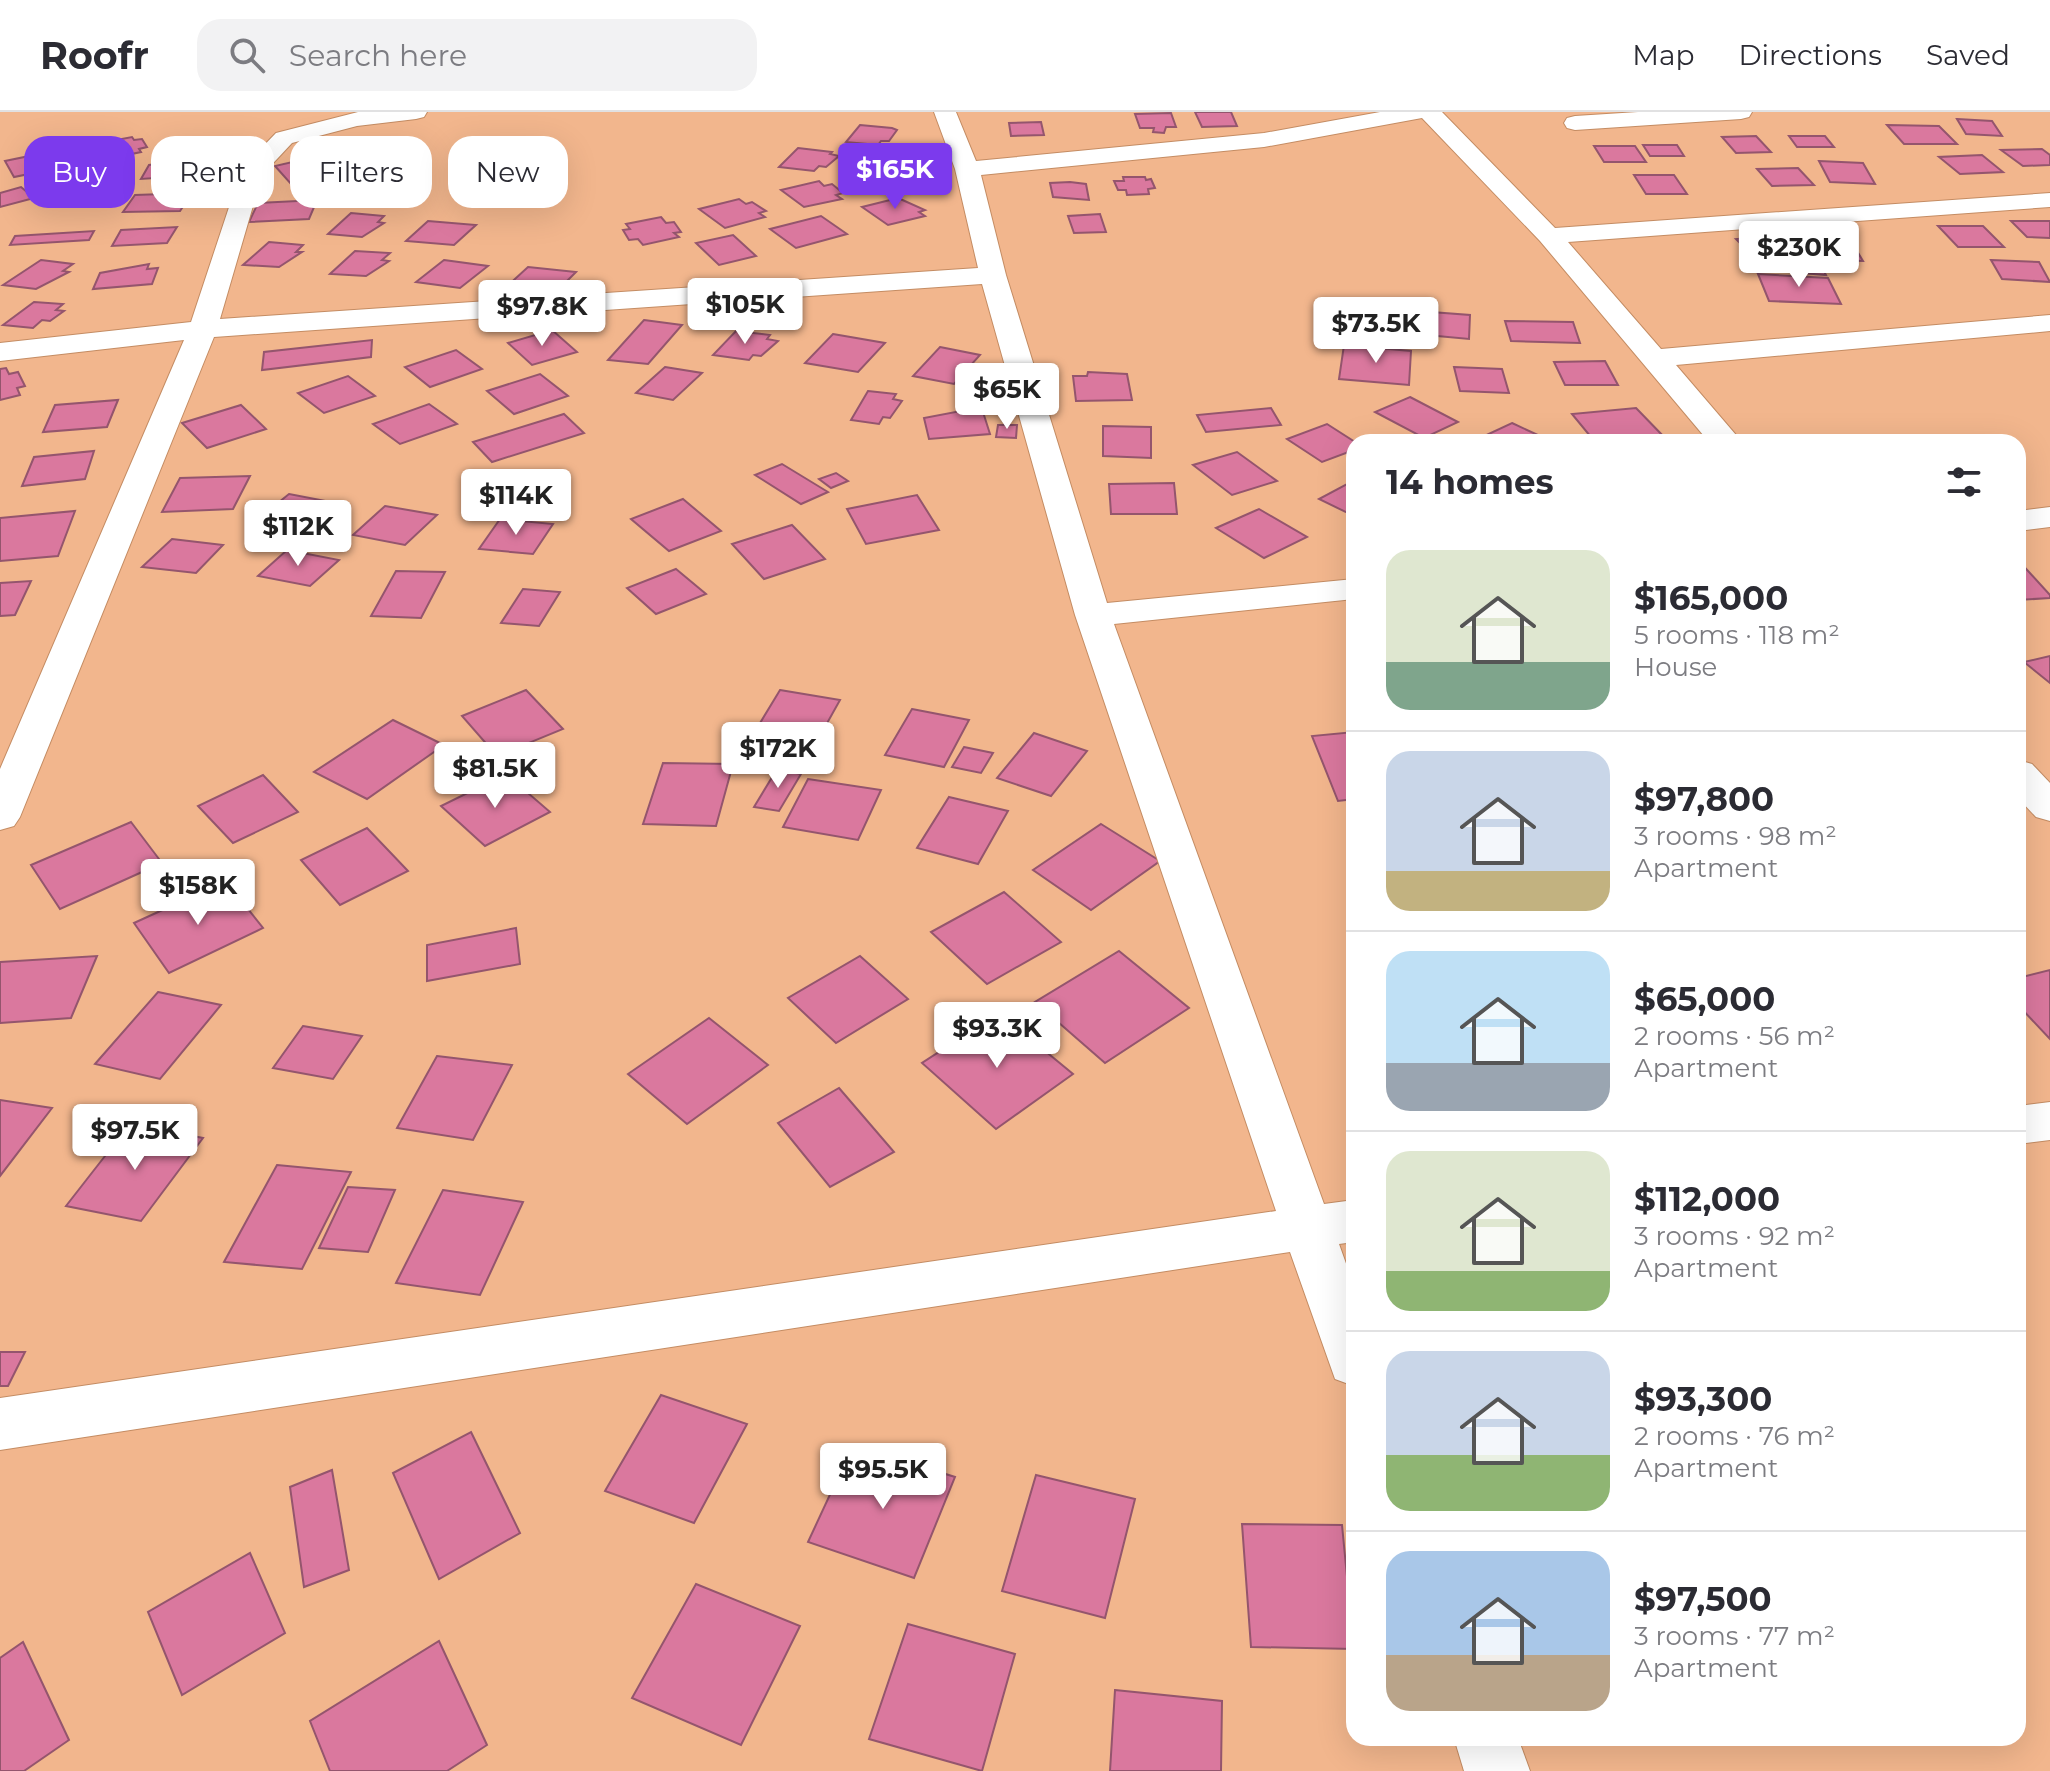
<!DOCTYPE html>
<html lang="en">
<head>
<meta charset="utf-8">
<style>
  body { margin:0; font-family:Montserrat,sans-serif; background:#f2f2f3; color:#2b2b33; height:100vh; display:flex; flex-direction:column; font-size:30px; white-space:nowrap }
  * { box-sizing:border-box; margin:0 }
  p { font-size:26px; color:#7c7c81 }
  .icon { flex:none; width:44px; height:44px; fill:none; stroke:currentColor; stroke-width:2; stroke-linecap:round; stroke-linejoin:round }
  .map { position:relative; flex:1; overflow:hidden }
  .details { position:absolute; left:1346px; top:322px; width:680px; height:1312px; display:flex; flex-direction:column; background:#fff; border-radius:24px; box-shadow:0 8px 32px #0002 }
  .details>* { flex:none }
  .banner { position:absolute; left:24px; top:24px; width:760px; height:72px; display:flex; gap:16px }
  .price { position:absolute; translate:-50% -68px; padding:0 18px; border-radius:8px; background:#fff; color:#222; font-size:26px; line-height:52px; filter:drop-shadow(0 2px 4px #0008) }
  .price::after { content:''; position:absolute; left:50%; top:48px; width:24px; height:18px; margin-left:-12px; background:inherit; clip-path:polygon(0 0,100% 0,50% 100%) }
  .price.on { background:#7c3aed; color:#fff }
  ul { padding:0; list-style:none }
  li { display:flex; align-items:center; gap:24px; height:200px; padding:0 40px }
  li+li { border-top:2px solid #e1e1e2 }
  li span { display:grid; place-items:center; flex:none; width:224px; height:160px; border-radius:24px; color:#555 }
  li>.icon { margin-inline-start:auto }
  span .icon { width:96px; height:96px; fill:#fffc; stroke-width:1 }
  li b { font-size:34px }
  h2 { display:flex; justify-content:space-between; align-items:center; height:96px; padding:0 40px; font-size:34px }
  .pill { padding:0 28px; border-radius:24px; background:#fff; box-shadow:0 8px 32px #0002; font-size:28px; line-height:72px }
  .pill.on { background:#7c3aed; color:#fff }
  header { display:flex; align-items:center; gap:48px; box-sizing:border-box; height:112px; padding:0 40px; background:#fff; border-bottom:2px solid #e1e1e2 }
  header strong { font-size:38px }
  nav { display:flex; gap:44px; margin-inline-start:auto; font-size:28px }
  .search { width:560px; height:72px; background:#f2f2f3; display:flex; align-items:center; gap:20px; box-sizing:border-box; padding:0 28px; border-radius:24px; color:#7c7c81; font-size:30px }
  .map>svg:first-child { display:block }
  .building { fill:#da789e; stroke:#94556d; stroke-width:2 }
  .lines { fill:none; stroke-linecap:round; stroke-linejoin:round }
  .minor-casing { stroke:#c48c63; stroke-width:2 }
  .minor { fill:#fff; fill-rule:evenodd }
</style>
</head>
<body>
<header>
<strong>Roofr</strong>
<div class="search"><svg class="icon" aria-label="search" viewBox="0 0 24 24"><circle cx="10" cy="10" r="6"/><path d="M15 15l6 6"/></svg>Search here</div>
<nav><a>Map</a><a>Directions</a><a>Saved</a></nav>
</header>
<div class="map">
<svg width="2050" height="1659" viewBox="0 0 2050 1659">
  <rect width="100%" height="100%" fill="#f2b68d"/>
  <g class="building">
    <path d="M1195,0H1231L1237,14L1202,15Z"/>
    <path d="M1171,1L1176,15H1166L1164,21L1153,20L1154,16H1140L1135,2Z"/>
    <path d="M1957,7L1992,9L2002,24L1966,22Z"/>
    <path d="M1041,10L1044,23L1011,24L1009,11Z"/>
    <path d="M860,13L892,16L897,18L889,29H881L878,33L846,30Z"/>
    <path d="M1887,13L1939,14L1957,32H1904Z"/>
    <path d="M1756,24L1771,40L1736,41L1722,25Z"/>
    <path d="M1789,24H1825L1834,35H1797Z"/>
    <path d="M132,25L134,28L142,27L147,35L139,37L141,40L103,48L95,32Z"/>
    <path d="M391,30L395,35L402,33L411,42L405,43L410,48L379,54L362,37Z"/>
    <path d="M1643,33H1677L1684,44H1650Z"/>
    <path d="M1594,34H1635L1646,50H1604Z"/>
    <path d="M798,36L832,40L830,42L839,44L826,55L819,54L814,59L779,55Z"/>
    <path d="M2042,37L2050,43V53L2023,54L2001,38Z"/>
    <path d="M44,41L46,45L52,44L57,53L51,54L53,57L14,65L5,49Z"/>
    <path d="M1982,43L2003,60L1960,62L1939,45Z"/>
    <path d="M198,47L197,49H207L201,63L141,67L149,53Z"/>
    <path d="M305,47L309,52L316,50L325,59L318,61L323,65L291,72L275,54Z"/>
    <path d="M1819,49L1863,51L1875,72L1830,70Z"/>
    <path d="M895,50L904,51L908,65H902L903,69L882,71L881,66L855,67L853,54Z"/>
    <path d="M1798,56L1814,73L1772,74L1757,57Z"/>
    <path d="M100,58L103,62L112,60L120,69L112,70L115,74L78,83L64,66Z"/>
    <path d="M1634,63H1674L1687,82H1646Z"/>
    <path d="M369,65L374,70L381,68L390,77L384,79L389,84L357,91L339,72Z"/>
    <path d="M1123,65H1145L1146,68L1151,67L1155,76L1148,77L1149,82L1127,83L1126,78H1118L1114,69H1124Z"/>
    <path d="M819,69L824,74L832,72L843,81L836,83L842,87L804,95L781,78Z"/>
    <path d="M1070,70L1086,72L1089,88L1053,85L1050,71Z"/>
    <path d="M21,75L34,86L0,95V81Z"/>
    <path d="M192,81L180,99L123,100L135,83Z"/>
    <path d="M898,86L925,98L919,100L925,104L888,113L862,95Z"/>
    <path d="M739,87L746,92L752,90L766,99L759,101L765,105L725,116L699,97Z"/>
    <path d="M317,88L309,107L249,110L258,91Z"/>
    <path d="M351,101L384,104L378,110L384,111L362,125L328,122Z"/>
    <path d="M1100,102L1106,120L1074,121L1068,104Z"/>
    <path d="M821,104L847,122L796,136L770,117Z"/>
    <path d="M661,105L666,111L674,110L681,120L674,121L679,125L643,133L638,127L629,128L623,118L630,117L626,112Z"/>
    <path d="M428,109L476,113L454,133L406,129Z"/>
    <path d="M2011,109H2050V126L2027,125Z"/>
    <path d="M1938,114H1983L2004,135H1958Z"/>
    <path d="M177,115L167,131L112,134L121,118Z"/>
    <path d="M94,119L89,128L10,133L15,124Z"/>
    <path d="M733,123L756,144L719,153L696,131Z"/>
    <path d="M1806,123L1848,124L1863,149L1820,148Z"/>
    <path d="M1777,124L1800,146L1758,149L1736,127Z"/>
    <path d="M269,130L303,133L296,140H302L279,155L243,153Z"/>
    <path d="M355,139L390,141L382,148L389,149L366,164L330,162Z"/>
    <path d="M41,148L73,152L63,159L69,160L36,177L3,173Z"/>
    <path d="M444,148L488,154L460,176L416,170Z"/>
    <path d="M1991,148L2039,150L2050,170L2002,167Z"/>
    <path d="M149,152L147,157L158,156L152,172L93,177L100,161Z"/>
    <path d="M1798,154L1822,155L1826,163L1802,161Z"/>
    <path d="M528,155L576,160L554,182L504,177Z"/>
    <path d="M1758,162L1828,166L1841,192L1769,189Z"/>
    <path d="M34,190L63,192L56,198L64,199L50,209L42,208L33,216L3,213Z"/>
    <path d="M1418,199L1470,203L1469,227L1416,222Z"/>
    <path d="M644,208L682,213L648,252L608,248Z"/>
    <path d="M1505,209L1573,210L1580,231L1511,229Z"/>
    <path d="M552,218L577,240L532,253L508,231Z"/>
    <path d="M736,219L770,223L767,227L778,229L761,244L753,243L749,248L713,243Z"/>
    <path d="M833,222L885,231L858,260L805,251Z"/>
    <path d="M372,228L371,245L262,258L264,240Z"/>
    <path d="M1344,233L1411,239L1409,273L1339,267Z"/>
    <path d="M940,235L980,243L954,272L913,264Z"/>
    <path d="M456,238L482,257L430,275L405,255Z"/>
    <path d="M1605,249L1618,273H1565L1554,250Z"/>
    <path d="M665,255L702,261L673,288L636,281Z"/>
    <path d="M1454,255L1502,257L1509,281L1460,279Z"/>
    <path d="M6,256L9,262L18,260L25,274L17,276L20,283L0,288V257Z"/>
    <path d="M1088,260L1127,262L1132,288L1076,289L1073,264H1087Z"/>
    <path d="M540,262L568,284L514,302L487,279Z"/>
    <path d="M348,264L375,284L324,301L298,281Z"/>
    <path d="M868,279L896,282L893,287L902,289L890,306L883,305L879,312L851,308Z"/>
    <path d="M1410,285L1458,310L1424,326L1375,300Z"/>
    <path d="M118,288L107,315L43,320L55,293Z"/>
    <path d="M429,292L457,312L400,332L373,312Z"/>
    <path d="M241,293L266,317L207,336L182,311Z"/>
    <path d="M1271,296L1281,313L1206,320L1197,303Z"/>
    <path d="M1636,296L1665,326L1595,330L1572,302Z"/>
    <path d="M971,297L973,301L983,300L990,322L929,327L924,306Z"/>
    <path d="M564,302L584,321L492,350L473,330Z"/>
    <path d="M1512,311L1553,330H1489L1480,326Z"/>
    <path d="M1327,312L1355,330L1354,338L1322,350L1287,327Z"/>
    <path d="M998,313H1017L1016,326L996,325Z"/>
    <path d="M1103,314L1151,315V346L1103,344Z"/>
    <path d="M94,339L85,367L22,374L34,345Z"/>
    <path d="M1237,340L1277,369L1232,383L1193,353Z"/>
    <path d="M782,352L828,380L801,392L755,363Z"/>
    <path d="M836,361L848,369L831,376L819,367Z"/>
    <path d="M250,364L233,397L162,400L180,366Z"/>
    <path d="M1174,371L1177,402H1111L1109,372Z"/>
    <path d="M1347,372L1354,375V404L1319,387Z"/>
    <path d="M289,382L331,390L296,421L252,412Z"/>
    <path d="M917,383L939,418L866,432L847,397Z"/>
    <path d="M683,387L721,419L669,439L631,407Z"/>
    <path d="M385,394L437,403L405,433L353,423Z"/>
    <path d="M1259,397L1307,425L1264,446L1216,416Z"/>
    <path d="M75,399L58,444L0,449V406Z"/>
    <path d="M500,407L553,412L533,442L479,437Z"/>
    <path d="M792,413L825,447L764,467L732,432Z"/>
    <path d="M172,427L223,433L196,461L142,455Z"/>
    <path d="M287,438L339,448L310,474L258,464Z"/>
    <path d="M2018,448L2050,483V486L2018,488Z"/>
    <path d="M676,457L706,482L656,502L627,476Z"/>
    <path d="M396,459L445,460L421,506L371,504Z"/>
    <path d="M31,469L15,503L0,504V471Z"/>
    <path d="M523,477L560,480L539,514L501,511Z"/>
    <path d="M2050,544V571L2024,550Z"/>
    <path d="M526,578L563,617L497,644L462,604Z"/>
    <path d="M780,578L840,588L816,631L754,621Z"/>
    <path d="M912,597L969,608L944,655L885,643Z"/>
    <path d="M393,608L444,633L367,687L314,660Z"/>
    <path d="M1354,620V687L1338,689L1312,624Z"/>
    <path d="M1034,621L1087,639L1051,684L997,666Z"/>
    <path d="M964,635L993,641L981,661L952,655Z"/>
    <path d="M663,651L733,652L716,714L643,712Z"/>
    <path d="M777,657L801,662L779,699L754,695Z"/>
    <path d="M506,662L550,700L485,734L441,694Z"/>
    <path d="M263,663L298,700L233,731L198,694Z"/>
    <path d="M808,667L881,678L858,728L783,715Z"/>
    <path d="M949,685L1008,699L978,752L917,736Z"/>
    <path d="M131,710L162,751L60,797L31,753Z"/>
    <path d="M1101,712L1160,749L1091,798L1033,758Z"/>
    <path d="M367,716L408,759L340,793L301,748Z"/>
    <path d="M226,769L263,816L169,861L134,811Z"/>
    <path d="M1004,780L1061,830L987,872L931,820Z"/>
    <path d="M516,816L520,852L427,869V833Z"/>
    <path d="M1119,839L1189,896L1105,951L1035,890Z"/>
    <path d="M97,844L71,906L0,911V850Z"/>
    <path d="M860,844L908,887L836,931L788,886Z"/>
    <path d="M2050,858V927L2018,893V866Z"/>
    <path d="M158,880L221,893L160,967L95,952Z"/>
    <path d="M999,901L1073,962L996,1017L922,951Z"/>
    <path d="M709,906L768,953L687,1012L628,962Z"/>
    <path d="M303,914L362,924L333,967L273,956Z"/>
    <path d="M437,944L512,953L473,1028L397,1016Z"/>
    <path d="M839,976L894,1040L830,1075L778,1011Z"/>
    <path d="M0,988L52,996L0,1064Z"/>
    <path d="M130,1012L203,1026L141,1109L66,1094Z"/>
    <path d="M277,1053L351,1060L302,1157L224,1150Z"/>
    <path d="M348,1075L395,1078L368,1140L319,1136Z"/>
    <path d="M443,1078L523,1090L480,1183L396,1171Z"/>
    <path d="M0,1240H25L8,1274H0Z"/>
    <path d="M661,1283L747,1312L694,1411L605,1379Z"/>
    <path d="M471,1320L520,1421L439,1467L393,1361Z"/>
    <path d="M853,1333L955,1365L914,1466L808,1430Z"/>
    <path d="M332,1358L349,1458L304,1475L290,1375Z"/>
    <path d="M1036,1363L1135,1387L1105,1506L1002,1479Z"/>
    <path d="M1242,1412L1342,1413L1354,1537L1251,1535Z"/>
    <path d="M250,1441L285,1521L182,1583L148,1500Z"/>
    <path d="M696,1472L800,1514L741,1633L632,1586Z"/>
    <path d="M908,1512L1015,1542L982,1659L869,1627Z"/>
    <path d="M439,1529L487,1633L447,1659H330L310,1609Z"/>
    <path d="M23,1530L69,1628L24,1659H0V1546Z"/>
    <path d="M1115,1578L1222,1589L1221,1659H1110Z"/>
  </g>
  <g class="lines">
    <defs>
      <g id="minor">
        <path d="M358,0H427L424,5L416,7L357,14L292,31L262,63L220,207L978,156L955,57L934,0H956L976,49L1264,21L1380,0H1442L1555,116L2050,81V95L1568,130L1661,237L2050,203V219L1676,253L1742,330H1709L1540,129L1422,6L1264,35L981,63L1006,163L1107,491L1354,467V487L1114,512L1324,1092L1354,1088V1130L1339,1132L1354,1174V1274L1335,1267L1290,1140L0,1338V1286L1276,1099L1075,503L982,172L214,225L20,705L14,714L0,718V657L184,228L0,249V231L191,210L242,56L276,21Z"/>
        <path d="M1638,0H1752L1749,5L1741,7L1575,18L1567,16L1564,11L1567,6L1575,4Z"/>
        <path d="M2050,395V415L2018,419V399Z"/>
        <path d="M2018,648L2032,652L2050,671V709L2036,705L2018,686Z"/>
        <path d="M2050,990V1028L2018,1032V994Z"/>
        <path d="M1454,1626H1518L1530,1659H1464Z"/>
      </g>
    </defs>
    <use href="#minor" class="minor-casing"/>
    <use href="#minor" class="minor"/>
  </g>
</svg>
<b class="price on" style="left:895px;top:99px">$165K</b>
<b class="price" style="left:1799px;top:177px">$230K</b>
<b class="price" style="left:745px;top:234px">$105K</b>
<b class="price" style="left:542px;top:236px">$97.8K</b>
<b class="price" style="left:1376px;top:253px">$73.5K</b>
<b class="price" style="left:1007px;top:319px">$65K</b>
<b class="price" style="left:516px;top:425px">$114K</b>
<b class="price" style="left:298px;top:456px">$112K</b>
<b class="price" style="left:778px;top:678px">$172K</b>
<b class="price" style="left:495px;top:698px">$81.5K</b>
<b class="price" style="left:198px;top:815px">$158K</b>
<b class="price" style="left:997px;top:958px">$93.3K</b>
<b class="price" style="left:135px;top:1060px">$97.5K</b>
<b class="price" style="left:883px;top:1399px">$95.5K</b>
<div class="banner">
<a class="pill on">Buy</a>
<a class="pill">Rent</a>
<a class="pill">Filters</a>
<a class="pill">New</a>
</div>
<section class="details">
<h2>14 homes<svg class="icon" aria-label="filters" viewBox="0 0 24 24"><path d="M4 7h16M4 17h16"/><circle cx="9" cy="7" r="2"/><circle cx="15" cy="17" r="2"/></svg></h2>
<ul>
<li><span style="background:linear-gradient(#dfe7d0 70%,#7fa58c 0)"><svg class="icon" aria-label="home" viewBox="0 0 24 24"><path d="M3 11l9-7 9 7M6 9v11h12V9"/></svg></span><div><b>$165,000</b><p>5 rooms · 118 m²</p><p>House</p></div></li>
<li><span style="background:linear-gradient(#c9d6e8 75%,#c2b280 0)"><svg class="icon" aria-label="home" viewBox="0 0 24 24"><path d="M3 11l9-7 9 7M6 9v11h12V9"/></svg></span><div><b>$97,800</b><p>3 rooms · 98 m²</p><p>Apartment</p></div></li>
<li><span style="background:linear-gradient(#bfe0f5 70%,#9aa5b1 0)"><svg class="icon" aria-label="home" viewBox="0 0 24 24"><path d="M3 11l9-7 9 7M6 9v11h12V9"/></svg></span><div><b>$65,000</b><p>2 rooms · 56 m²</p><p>Apartment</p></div></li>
<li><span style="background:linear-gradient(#dfe7d0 75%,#8fb573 0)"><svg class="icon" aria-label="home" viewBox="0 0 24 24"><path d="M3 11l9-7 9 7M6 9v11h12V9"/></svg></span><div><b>$112,000</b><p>3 rooms · 92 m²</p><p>Apartment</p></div></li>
<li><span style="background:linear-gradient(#c9d6e8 65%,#8fb573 0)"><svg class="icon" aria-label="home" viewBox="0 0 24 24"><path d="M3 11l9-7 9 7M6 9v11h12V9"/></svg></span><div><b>$93,300</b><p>2 rooms · 76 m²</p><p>Apartment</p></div></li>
<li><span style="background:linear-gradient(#a9c7e8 65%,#b9a48a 0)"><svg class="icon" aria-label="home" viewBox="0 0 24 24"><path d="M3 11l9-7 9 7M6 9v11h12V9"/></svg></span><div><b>$97,500</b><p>3 rooms · 77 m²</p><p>Apartment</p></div></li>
</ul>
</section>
</div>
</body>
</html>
